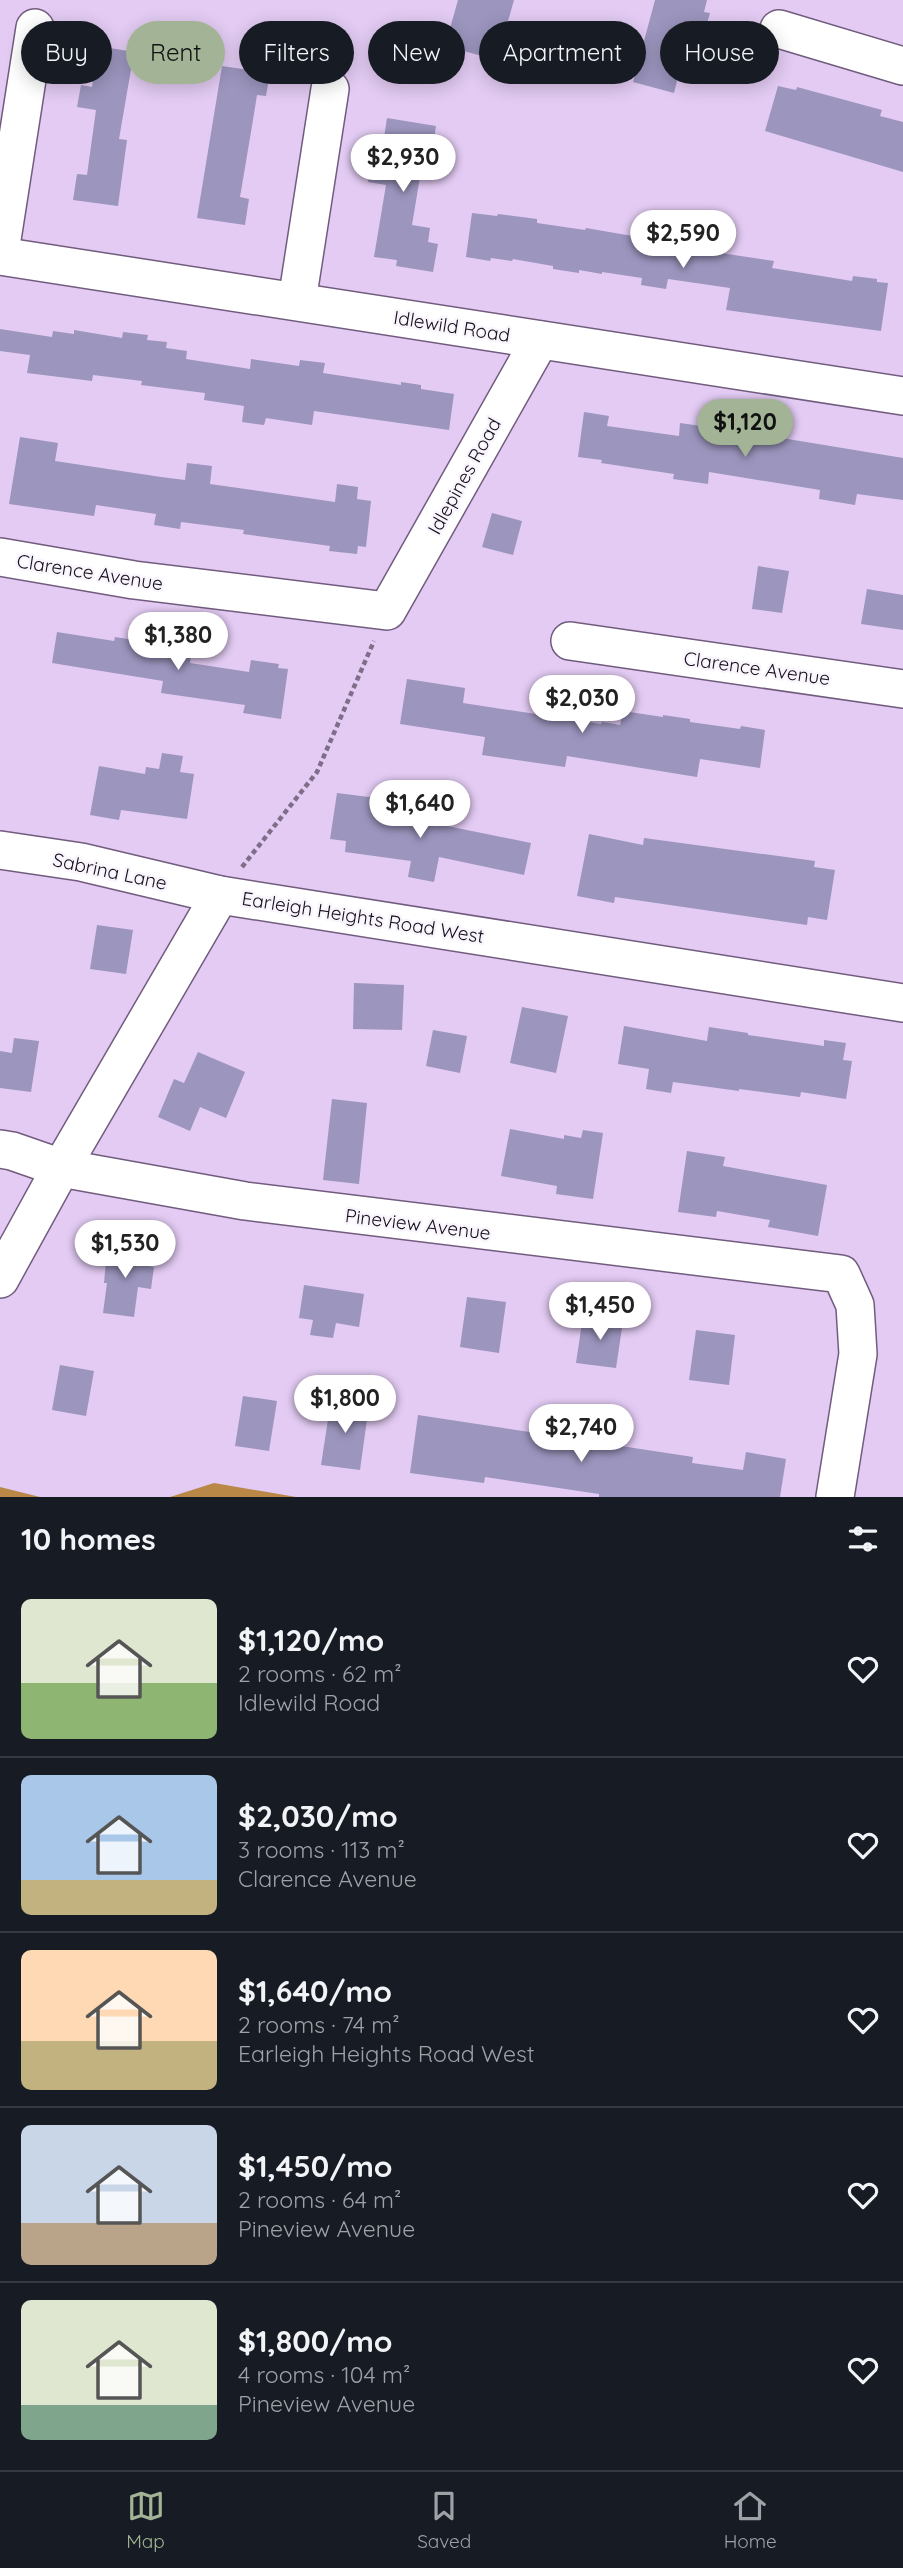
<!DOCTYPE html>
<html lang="en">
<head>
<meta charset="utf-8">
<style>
  body { margin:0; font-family:Quicksand,sans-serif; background:#20242c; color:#f1f3f6; height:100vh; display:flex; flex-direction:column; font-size:26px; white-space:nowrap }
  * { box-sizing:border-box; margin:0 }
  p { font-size:23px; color:#9ea1a6 }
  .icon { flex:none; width:38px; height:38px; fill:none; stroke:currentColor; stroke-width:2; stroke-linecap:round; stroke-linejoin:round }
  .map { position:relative; height:1497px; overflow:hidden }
  .drawer { display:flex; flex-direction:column; background:#171b24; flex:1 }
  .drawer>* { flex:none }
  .top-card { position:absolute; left:21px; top:21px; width:861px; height:63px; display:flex; gap:14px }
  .price { position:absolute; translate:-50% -60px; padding:0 16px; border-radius:24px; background:#fff; color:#222; font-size:23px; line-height:46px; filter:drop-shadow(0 2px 4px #0008) }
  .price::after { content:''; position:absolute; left:50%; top:42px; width:21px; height:16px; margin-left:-10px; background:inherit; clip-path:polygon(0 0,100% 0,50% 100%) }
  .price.current { background:#a3b496; color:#111 }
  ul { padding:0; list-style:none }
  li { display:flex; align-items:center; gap:21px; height:175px; padding:0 21px }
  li+li { border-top:2px solid #363941 }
  li span { display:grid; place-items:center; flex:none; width:196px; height:140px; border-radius:10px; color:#555 }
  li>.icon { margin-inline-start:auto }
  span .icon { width:84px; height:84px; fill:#fffc; stroke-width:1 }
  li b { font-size:30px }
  h2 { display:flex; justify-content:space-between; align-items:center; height:84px; padding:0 21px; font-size:30px }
  .pill { padding:0 24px; border-radius:32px; background:#171b24; box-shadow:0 4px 18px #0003; font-size:24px; line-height:63px }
  .pill.current { background:#a3b496; color:#111 }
  .tab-bar { display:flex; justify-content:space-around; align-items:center; height:98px; border-top:2px solid #363941; background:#171b24; font-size:19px; color:#9ea1a6 }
  .tab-bar a { display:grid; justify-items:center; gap:4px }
  .tab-bar .current { color:#a3b496 }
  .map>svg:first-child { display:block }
  .forest { fill:#b98746 }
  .building { fill:#9c95be }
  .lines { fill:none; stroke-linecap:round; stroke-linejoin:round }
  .minor-casing { stroke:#715c7e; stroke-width:40 }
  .path { stroke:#7e6e89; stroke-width:4.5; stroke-dasharray:5 3.5; stroke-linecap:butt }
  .minor { stroke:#fff; stroke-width:37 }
  .labels { text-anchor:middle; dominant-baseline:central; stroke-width:5; stroke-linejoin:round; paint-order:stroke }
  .street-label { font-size:19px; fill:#170e1c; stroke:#f9f5fd }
</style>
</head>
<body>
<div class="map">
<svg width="903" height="1497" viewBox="0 0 903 1497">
  <rect width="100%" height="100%" fill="#e3cbf3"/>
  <g class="forest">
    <path d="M214,1483L296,1497H170Z"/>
    <path d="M0,1487L40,1497H0Z"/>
  </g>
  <g class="building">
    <path d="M458,0H514L497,60L445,46Z"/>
    <path d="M655,0H707L704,12L710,13L691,80L678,77L674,93L633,82Z"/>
    <path d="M98,46L134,52L119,139L127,140L118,206L73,200L77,174L87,175L96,110L77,107L81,85L92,87Z"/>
    <path d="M222,66L270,73L266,96L257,95L251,132L240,197L249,199L245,225L197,218Z"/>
    <path d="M778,86L796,90L797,87L882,110L880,116L903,122V172L765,131Z"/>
    <path d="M387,118L436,126L430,166L422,165L412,225L430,228L428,242L438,244L433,272L396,266L397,260L374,257L386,185L368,182L372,157L376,158L379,138H384Z"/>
    <path d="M472,213L497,216L498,214L537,219V223L585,230L586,228L673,243V240L714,246V252L774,261L772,268L852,281L853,276L877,279V282L888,283L881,331L726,310L730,288L668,279L666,289L641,285L642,278L602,272V274L579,270V273L553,269V266L513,259L512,261L491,258L490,261L466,257Z"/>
    <path d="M0,329L52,337L53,331L74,334V330L122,338L123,332L148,335L147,340L167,342L166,348L187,351L186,359L250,369L251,359L299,366L300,360L325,363L323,373L401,385V382L421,385V389L454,394L449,430L314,411L312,425L266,418L264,425L242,422L244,406L204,400L205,393L141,385L142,381L93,375L92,381L27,373L30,355L0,351Z"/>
    <path d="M584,412L609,416L607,426L679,436L680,423L708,427L707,431L750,436L751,433L903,458V500L857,494L855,505L819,499L820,490L709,472L708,484L673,479L674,474L601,463L602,460L578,457Z"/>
    <path d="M20,437L58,443L55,461L161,477L185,480L187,463L212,466L210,484L335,502L337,484L358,487L357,499L371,501L366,547L358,546L357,554L329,551L330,546L243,534L244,530L181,522L180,529L154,525L156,514L96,505L94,516L9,504Z"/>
    <path d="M492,513L522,521L513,555L482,547Z"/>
    <path d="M758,566L789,571L782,613L752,609Z"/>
    <path d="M867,589L903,595V630L861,624Z"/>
    <path d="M57,632L114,641L115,637L192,649L190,663L249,672L251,660L279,664L278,668L288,669L281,719L243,713L245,705L161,693L163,681L52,663Z"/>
    <path d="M407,679L465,688L463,703L601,724L602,722L620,725L623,711L663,717V715L690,719V722L740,729L741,726L765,730L760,768L700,759L697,777L567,756L565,767L482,755L485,737L400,724Z"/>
    <path d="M162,753L183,756L180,772L194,774L187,819L121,810L119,820L90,815L99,766L145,774L146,767L159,769Z"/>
    <path d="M337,793L385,799L383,813L531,843L524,875L439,857L434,882L408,877L411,861L345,852L346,841L330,839Z"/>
    <path d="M589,834L643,845L644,838L815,861L814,867L835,870L827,920L808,917L807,925L615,897L614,903L577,896Z"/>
    <path d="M97,925L133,930L126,974L90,969Z"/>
    <path d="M354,983L404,985L402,1030L353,1029Z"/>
    <path d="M522,1007L568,1016L556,1073L510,1063Z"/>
    <path d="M624,1026L707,1041L709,1027L748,1033V1035L824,1046V1040L846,1043L843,1060L852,1061L846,1099L801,1092L800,1097L739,1089V1091L673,1082L671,1093L646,1089L649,1069L618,1064Z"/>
    <path d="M433,1030L467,1036L460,1073L426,1066Z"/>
    <path d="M14,1038L39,1041L31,1092L0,1088V1051L12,1053Z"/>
    <path d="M198,1052L245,1072L226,1118L200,1107L190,1131L158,1117L174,1079L184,1083Z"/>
    <path d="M332,1099L367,1103L359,1184L323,1180Z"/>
    <path d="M510,1129L564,1139V1135L581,1138L583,1130L603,1133L593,1199L556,1194L557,1186L501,1176Z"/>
    <path d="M687,1151L725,1157L723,1166L827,1185L818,1236L768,1227L770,1220L717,1211L716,1217L678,1212Z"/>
    <path d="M112,1244L143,1248L141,1265L154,1267L151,1289L138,1287L134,1317L103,1313L107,1283H104L106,1261L110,1262Z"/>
    <path d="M304,1285L364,1294L359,1327L336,1323L333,1338L310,1335L313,1320L299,1318Z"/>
    <path d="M467,1297L506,1302L499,1353L460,1347Z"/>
    <path d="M583,1316L623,1321L616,1368L576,1363Z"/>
    <path d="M696,1330L735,1335L729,1385L689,1380Z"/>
    <path d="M60,1365L94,1371L86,1416L52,1410Z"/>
    <path d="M243,1396L277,1401L269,1451L235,1446Z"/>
    <path d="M331,1400L369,1405L360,1470L321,1465Z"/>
    <path d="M418,1415L693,1457L692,1463L743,1470L746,1452L786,1459L780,1497H599V1494L485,1477L484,1483L410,1473Z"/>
  </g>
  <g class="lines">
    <defs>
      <g id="minor">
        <path d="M779,29L903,66"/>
        <path d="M0,252L35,28"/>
        <path d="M0,256L903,396"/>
        <path d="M297,301L330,89"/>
        <path d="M0,557L134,580L387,611L540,340"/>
        <path d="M570,641L903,689"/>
        <path d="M0,850L81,862L220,895L903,1003"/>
        <path d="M0,1149L12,1151L61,1168L245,1201L841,1274L855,1305L858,1354L835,1497"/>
        <path d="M0,1279L61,1168L220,895"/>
      </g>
    </defs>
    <use href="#minor" class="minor-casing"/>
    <path class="path" d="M242,867L317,772L374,641"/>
    <use href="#minor" class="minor"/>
  </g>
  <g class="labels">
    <g class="street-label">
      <text transform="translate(452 326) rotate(9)">Idlewild Road</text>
      <text transform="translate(464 476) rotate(-61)">Idlepines Road</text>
      <text transform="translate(90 572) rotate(9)">Clarence Avenue</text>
      <text transform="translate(757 668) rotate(8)">Clarence Avenue</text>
      <text transform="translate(110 871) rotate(12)">Sabrina Lane</text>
      <text transform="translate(363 917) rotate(9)">Earleigh Heights Road West</text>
      <text transform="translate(418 1224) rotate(7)">Pineview Avenue</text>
    </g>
  </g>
</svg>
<b class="price" style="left:403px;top:194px">$2,930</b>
<b class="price" style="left:683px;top:270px">$2,590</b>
<b class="price current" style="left:745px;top:459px">$1,120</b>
<b class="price" style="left:178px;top:672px">$1,380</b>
<b class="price" style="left:582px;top:735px">$2,030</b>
<b class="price" style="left:420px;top:840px">$1,640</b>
<b class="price" style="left:125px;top:1280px">$1,530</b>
<b class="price" style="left:600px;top:1342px">$1,450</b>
<b class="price" style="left:345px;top:1435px">$1,800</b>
<b class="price" style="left:581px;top:1464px">$2,740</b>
<div class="top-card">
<a class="pill">Buy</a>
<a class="pill current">Rent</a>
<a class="pill">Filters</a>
<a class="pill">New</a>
<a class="pill">Apartment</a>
<a class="pill">House</a>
</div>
</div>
<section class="drawer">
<h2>10 homes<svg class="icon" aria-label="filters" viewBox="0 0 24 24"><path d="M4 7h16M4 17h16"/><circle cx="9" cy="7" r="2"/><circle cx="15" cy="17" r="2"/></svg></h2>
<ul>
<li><span style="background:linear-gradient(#dfe7d0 60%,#8fb573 0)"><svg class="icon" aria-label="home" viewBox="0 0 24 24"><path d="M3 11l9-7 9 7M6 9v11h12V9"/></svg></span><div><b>$1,120/mo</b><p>2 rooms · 62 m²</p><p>Idlewild Road</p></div><svg class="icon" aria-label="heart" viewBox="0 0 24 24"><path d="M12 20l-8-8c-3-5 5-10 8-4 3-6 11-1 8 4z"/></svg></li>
<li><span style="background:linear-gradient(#a9c7e8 75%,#c2b280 0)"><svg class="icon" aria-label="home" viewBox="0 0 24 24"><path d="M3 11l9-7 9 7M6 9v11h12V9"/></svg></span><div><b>$2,030/mo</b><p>3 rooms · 113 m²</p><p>Clarence Avenue</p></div><svg class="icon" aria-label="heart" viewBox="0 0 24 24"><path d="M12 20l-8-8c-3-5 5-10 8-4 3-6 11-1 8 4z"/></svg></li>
<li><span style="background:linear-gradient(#ffd9b3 65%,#c2b280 0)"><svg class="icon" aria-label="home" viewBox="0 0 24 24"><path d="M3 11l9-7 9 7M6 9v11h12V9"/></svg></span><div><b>$1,640/mo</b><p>2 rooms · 74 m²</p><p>Earleigh Heights Road West</p></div><svg class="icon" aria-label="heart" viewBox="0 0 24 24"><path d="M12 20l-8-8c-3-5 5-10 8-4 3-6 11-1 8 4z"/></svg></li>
<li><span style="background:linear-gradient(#c9d6e8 70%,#b9a48a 0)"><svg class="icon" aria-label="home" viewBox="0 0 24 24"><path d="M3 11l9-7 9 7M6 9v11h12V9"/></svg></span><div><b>$1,450/mo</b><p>2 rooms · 64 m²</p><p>Pineview Avenue</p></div><svg class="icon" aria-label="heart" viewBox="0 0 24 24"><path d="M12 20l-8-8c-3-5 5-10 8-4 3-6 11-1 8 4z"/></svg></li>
<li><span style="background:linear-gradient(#dfe7d0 75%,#7fa58c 0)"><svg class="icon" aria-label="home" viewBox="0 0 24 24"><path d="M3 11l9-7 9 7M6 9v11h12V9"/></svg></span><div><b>$1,800/mo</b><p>4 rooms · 104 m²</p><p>Pineview Avenue</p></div><svg class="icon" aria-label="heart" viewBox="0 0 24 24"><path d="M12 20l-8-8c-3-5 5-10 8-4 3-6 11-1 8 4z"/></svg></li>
</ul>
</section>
<nav class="tab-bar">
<a class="current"><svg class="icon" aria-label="map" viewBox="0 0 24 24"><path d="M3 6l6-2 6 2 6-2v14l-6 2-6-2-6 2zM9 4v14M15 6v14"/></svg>Map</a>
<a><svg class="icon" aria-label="saved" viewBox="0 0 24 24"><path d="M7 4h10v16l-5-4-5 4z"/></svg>Saved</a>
<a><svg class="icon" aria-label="home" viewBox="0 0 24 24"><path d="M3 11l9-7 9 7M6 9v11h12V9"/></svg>Home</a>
</nav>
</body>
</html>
